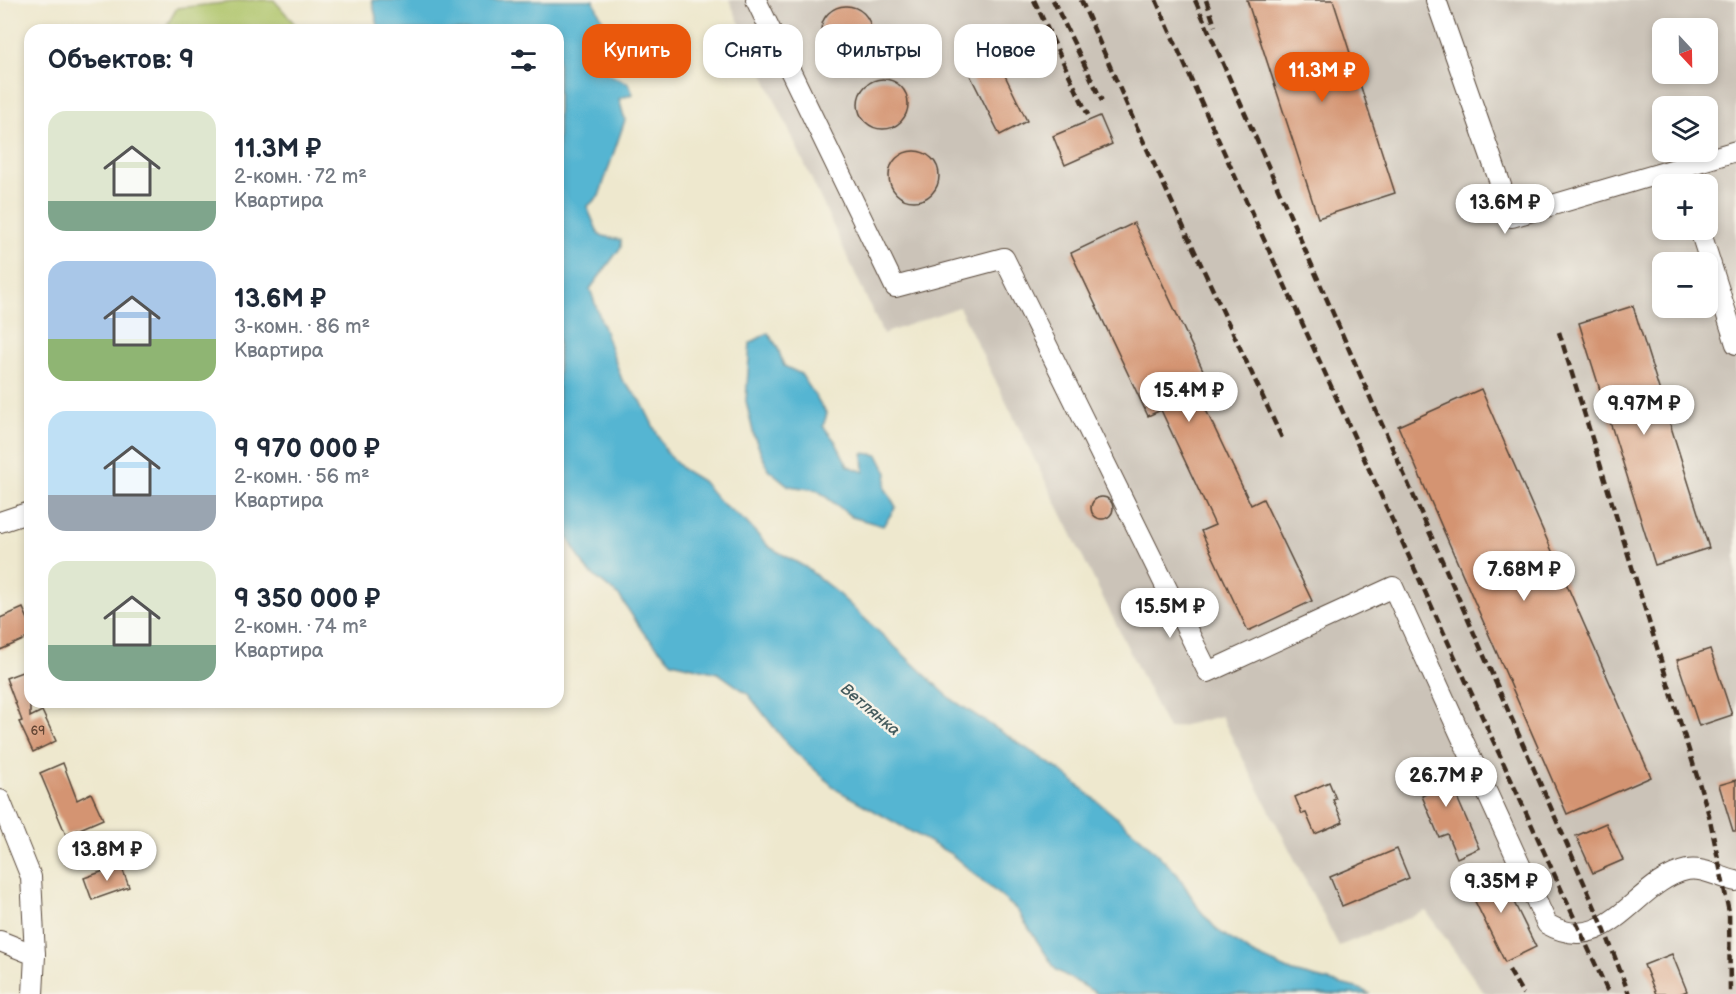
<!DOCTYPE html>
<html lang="ru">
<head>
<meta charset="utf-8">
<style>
  body { margin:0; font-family:"Balsamiq Sans",sans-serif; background:#f6f6f7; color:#1f2937; height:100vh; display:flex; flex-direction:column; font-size:22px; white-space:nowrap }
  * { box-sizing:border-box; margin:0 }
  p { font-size:20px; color:#747a83 }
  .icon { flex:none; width:33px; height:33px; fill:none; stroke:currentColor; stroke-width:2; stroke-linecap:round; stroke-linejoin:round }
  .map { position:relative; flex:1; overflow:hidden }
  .panel { position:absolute; left:24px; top:24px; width:540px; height:684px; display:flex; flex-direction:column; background:#fff; border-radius:18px; box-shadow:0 3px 9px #0003 }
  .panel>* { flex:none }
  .top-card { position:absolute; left:582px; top:24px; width:570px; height:54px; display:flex; gap:12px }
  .needle { width:39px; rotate:158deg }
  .controls { position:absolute; left:1652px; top:18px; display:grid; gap:12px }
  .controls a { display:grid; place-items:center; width:66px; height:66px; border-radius:12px; background:#fff; box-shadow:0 3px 9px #0003; font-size:30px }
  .price { position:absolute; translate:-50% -51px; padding:0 14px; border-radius:21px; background:#fff; color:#222; font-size:20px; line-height:39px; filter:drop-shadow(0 2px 3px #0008) }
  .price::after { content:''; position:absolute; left:50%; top:36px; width:18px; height:14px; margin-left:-9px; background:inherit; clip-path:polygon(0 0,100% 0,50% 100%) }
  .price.current { background:#ea580c; color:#fff }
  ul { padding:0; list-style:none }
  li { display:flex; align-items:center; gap:18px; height:150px; padding:0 24px }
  li span { display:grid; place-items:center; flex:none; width:168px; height:120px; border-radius:18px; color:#555 }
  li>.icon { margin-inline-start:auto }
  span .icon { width:72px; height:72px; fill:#fffc; stroke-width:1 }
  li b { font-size:26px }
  h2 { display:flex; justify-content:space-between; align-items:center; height:72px; padding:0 24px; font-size:26px }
  .pill { padding:0 21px; border-radius:18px; background:#fff; box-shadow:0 3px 9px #0003; font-size:21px; line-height:54px }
  .pill.current { background:#ea580c; color:#fff }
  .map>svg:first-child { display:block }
  .industrial { fill:#cbc3b8; fill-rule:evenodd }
  .green { fill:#aec469; stroke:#747744; stroke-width:1.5 }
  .water { fill:#54b5d2; stroke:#487078; stroke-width:1.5 }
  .building { fill:#d49472 }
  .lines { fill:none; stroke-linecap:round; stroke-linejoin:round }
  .minor-casing { stroke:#564638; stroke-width:22 }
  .minor { stroke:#fff; stroke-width:20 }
  .rail { stroke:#3b2a1e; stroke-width:4.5; stroke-dasharray:9 4.5; stroke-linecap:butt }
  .labels { text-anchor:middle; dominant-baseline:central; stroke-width:5; stroke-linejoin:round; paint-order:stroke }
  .number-label { font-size:12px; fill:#614433 }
  .water-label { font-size:16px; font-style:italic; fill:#445b5d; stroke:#f7f3e8 }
</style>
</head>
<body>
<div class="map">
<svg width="1736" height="994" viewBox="0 0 1736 994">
  <rect width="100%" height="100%" fill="#f7f3e8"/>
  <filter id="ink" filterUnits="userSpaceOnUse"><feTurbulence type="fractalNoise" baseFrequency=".0167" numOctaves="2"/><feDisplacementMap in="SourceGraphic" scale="12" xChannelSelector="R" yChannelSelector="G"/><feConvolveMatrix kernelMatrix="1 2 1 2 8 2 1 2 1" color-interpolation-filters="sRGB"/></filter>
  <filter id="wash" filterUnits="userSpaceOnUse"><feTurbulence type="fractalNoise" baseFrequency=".008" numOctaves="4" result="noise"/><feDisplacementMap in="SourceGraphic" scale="24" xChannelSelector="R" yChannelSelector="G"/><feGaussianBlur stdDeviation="1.35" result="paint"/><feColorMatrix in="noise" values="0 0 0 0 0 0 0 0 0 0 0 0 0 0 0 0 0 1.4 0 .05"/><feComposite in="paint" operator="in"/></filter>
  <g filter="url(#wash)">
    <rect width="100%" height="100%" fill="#eee8ce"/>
    <path class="industrial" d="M729,0H1736V994H1485L1426,911L1339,946L1221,716L1168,729L959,307L883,334ZM1662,28H1707V74H1662ZM1662,106H1707V152H1662ZM1662,184H1707V230H1662ZM1662,262H1707V308H1662Z"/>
    <path class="green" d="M252,0H274L300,30H164L177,8Z"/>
    <g class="water">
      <path d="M372,0H593L604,23L600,33C615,47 605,56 595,68L628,83L633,94L619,99L625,120L599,196L587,207L599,235L621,240V247L590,289L622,380L641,401L666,452L682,469L702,481L719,501L746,522L769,547L805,567L834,590L951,699L1061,771L1141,838L1178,875L1199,909L1217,930L1253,954L1293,972L1360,989L1370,994H1098L1056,970L1017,910L951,854L837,790L788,745L748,694L718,673L672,662L643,632L620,597L587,570L564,532L558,515V30H379Z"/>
      <path d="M768,333L777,346L784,366L801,374L827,414L823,426L835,441L848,466L864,472L863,453L878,455L887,473L885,488L896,507L883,526L852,517L817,490L789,486L768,469L754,436L746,401L750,343Z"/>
    </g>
    <g id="blocks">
      <g class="building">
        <path d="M1247,0H1333L1395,193L1318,218Z"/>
        <circle cx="846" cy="31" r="25"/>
        <path d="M997,59L1027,121L1000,135L969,73Z"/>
        <circle cx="883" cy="104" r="25"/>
        <path d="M1100,116L1112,144L1065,165L1053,136Z"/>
        <circle cx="914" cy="176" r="25"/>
        <path d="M1134,223L1210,385L1197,391L1251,505L1263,499L1312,601L1248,631L1201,531L1215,525L1161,410L1148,416L1071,253Z"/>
        <path d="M1633,306L1709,548L1655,565L1579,323Z"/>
        <path d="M1481,389L1651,777L1567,814L1398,426Z"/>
        <circle cx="1102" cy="508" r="11"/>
        <path d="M23,608L30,624V637L0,650V618Z"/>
        <path d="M1710,649L1732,715L1699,726L1677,660Z"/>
        <path d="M30,669V717L42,711L56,741L33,752L19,722L22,721L6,678Z"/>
        <path d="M1440,758L1479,848L1457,858L1447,834L1439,837L1422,796L1428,793L1417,767Z"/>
        <path d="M63,763L77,800L91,793L103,819L66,835L40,773Z"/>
        <path d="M1736,780V831H1733L1719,785Z"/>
        <path d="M1329,782L1336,799L1333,800L1343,822L1315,834L1306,813L1302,814L1295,797Z"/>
        <path d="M1606,823L1623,860L1593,873L1576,836Z"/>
        <path d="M1397,849L1409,878L1342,906L1330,877Z"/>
        <path d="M121,865L129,887L92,900L84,878Z"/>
        <path d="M1496,866L1536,947L1505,962L1465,881Z"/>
        <path d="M1672,954L1687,991L1680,994H1656L1644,965Z"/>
      </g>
    </g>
  </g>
  <g filter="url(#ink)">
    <use href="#blocks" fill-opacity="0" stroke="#564638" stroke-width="1.5"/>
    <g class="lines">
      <defs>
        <g id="minor">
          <path d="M756,0L895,287L1004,258L1208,672L1393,587L1547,924C1608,959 1635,881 1687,870C1704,867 1720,878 1736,881"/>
          <path d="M1436,0L1512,217L1736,151"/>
          <path d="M1700,230L1736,344"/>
          <path d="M0,522L30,512"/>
          <path d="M0,800L31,877L35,955"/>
          <path d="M0,941L35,955L33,994"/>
        </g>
      </defs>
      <use href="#minor" class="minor-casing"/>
      <use href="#minor" class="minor"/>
      <g class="rail">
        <path d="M1034,0L1088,115"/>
        <path d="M1053,0L1102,101"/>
        <path d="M1081,0L1134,121L1282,438"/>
        <path d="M1156,0L1207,115L1609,994"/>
        <path d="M1195,0L1603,926L1629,994"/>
        <path d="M1206,0L1215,26"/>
        <path d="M1559,332L1709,815L1729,912L1730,994"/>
        <path d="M1509,970L1523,994"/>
      </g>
    </g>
  </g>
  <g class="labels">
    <g class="number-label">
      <text x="38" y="731">69</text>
    </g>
    <g class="water-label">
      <text transform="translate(870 710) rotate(40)">Ветлянка</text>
    </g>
  </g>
</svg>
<div class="controls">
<a><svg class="needle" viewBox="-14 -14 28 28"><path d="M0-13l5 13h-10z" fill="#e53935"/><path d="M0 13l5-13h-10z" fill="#747a83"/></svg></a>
<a><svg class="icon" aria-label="layers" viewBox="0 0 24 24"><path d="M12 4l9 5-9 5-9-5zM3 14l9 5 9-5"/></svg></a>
<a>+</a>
<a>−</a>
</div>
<b class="price current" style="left:1322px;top:103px">11.3M ₽</b>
<b class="price" style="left:1505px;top:235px">13.6M ₽</b>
<b class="price" style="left:1189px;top:423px">15.4M ₽</b>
<b class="price" style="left:1644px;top:436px">9.97M ₽</b>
<b class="price" style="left:1524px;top:602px">7.68M ₽</b>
<b class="price" style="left:1170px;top:639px">15.5M ₽</b>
<b class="price" style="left:1446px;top:808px">26.7M ₽</b>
<b class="price" style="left:107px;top:882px">13.8M ₽</b>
<b class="price" style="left:1501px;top:914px">9.35M ₽</b>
<div class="top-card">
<a class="pill current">Купить</a>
<a class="pill">Снять</a>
<a class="pill">Фильтры</a>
<a class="pill">Новое</a>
</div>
<section class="panel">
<h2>Объектов: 9<svg class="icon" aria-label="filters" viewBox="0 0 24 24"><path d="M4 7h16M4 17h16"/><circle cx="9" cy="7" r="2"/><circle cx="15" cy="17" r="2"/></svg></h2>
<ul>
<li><span style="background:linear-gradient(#dfe7d0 75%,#7fa58c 0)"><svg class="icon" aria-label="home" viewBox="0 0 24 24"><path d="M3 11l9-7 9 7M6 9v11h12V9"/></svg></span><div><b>11.3M ₽</b><p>2-комн. · 72 m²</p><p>Квартира</p></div></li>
<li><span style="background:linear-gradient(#a9c7e8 65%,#8fb573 0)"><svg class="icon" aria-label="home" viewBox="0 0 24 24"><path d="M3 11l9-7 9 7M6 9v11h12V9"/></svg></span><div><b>13.6M ₽</b><p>3-комн. · 86 m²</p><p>Квартира</p></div></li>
<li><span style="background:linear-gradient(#bfe0f5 70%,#9aa5b1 0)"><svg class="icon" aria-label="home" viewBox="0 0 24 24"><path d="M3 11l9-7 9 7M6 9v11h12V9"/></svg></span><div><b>9 970 000 ₽</b><p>2-комн. · 56 m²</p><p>Квартира</p></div></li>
<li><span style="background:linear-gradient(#dfe7d0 70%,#7fa58c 0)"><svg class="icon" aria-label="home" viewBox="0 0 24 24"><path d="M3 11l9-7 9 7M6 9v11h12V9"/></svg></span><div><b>9 350 000 ₽</b><p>2-комн. · 74 m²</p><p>Квартира</p></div></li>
</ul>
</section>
</div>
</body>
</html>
